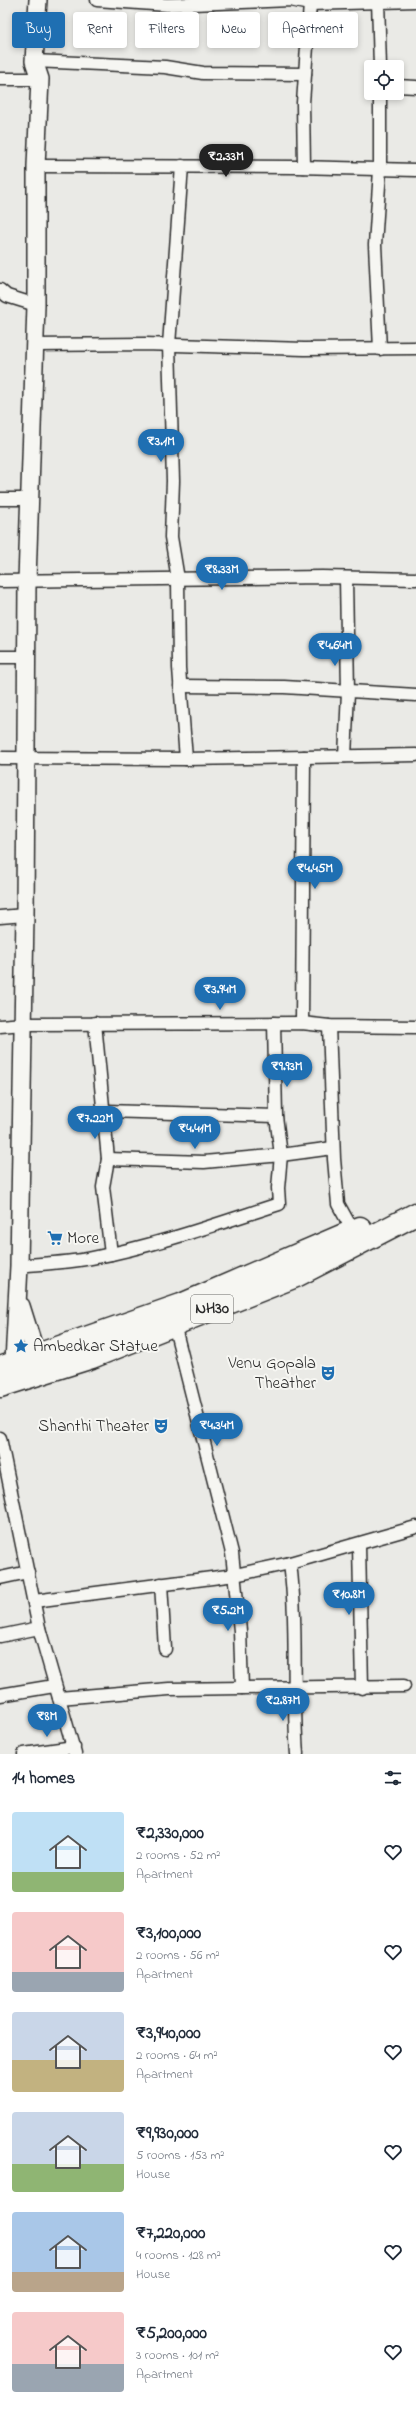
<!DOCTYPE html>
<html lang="en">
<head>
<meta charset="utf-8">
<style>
  body { margin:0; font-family:"Indie Flower",sans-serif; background:#f6f6f7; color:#1f2937; height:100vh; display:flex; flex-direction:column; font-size:15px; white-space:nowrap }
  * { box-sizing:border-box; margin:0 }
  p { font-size:13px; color:#747a83 }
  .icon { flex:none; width:22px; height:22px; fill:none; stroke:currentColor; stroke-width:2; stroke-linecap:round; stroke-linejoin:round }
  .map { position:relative; height:1754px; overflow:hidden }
  .sheet { display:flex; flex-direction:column; background:#fff; flex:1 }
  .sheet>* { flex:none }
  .top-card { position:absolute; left:12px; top:12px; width:392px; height:36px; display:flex; gap:8px }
  .tools { position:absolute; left:364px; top:60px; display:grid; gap:8px }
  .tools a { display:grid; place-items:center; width:40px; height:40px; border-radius:4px; background:#fff; box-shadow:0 2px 6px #0003; font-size:20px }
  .price { position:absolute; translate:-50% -34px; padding:0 9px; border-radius:14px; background:#1f6fb2; color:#fff; font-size:13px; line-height:26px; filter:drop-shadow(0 1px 2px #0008) }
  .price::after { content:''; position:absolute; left:50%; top:24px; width:12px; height:9px; margin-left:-6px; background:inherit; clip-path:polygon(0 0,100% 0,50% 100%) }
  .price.active { background:#222; color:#fff }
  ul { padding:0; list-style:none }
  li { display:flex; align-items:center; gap:12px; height:100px; padding:0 12px }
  li span { display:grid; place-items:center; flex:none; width:112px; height:80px; border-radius:4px; color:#555 }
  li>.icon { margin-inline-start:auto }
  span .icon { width:48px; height:48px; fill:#fffc; stroke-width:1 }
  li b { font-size:17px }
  h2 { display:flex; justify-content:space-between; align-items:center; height:48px; padding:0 12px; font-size:17px }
  .chip { padding:0 14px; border-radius:4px; background:#fff; box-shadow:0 2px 6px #0003; font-size:14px; line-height:36px }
  .chip.active { background:#1f6fb2; color:#fff }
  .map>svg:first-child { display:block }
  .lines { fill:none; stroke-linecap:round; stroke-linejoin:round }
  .street-casing { stroke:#2b2b2b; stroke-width:15 }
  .secondary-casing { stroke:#2b2b2b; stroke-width:20 }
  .highway-casing { stroke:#2b2b2b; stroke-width:25 }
  .street { stroke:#f6f6f2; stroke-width:12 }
  .secondary { stroke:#f6f6f2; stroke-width:17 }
  .highway { stroke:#f6f6f2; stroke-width:22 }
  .labels { text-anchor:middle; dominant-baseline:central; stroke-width:4; stroke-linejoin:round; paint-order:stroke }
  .shield { fill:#f6f6f2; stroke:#686867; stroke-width:1 }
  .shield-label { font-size:16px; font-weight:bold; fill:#2b2b2b }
  .poi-label { font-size:17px; fill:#2b2b2b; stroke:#f6f6f2; text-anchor:start }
</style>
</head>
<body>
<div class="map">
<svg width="416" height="1754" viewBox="0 0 416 1754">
  <rect width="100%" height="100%" fill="#eaeae6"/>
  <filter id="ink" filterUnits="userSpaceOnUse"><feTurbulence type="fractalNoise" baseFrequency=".025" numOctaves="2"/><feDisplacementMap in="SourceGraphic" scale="8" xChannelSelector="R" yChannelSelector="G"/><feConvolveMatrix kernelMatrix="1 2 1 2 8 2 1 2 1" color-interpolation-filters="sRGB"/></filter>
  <g filter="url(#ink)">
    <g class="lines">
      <defs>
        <g id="street">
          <path d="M97,0L167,5L290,0L310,4L416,1"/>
          <path d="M378,0L380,67"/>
          <path d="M34,61L165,67L203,73L305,74"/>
          <path d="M0,79H40"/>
          <path d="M397,86L416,87"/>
          <path d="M36,166L297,167L416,170"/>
          <path d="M182,166L169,345L173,481L171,537L178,579L179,668L186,759"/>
          <path d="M304,167L303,103L310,4"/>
          <path d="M0,290L7,296L36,305"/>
          <path d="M35,345L145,344L304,349L416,348"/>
          <path d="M380,349L375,245L380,170V93"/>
          <path d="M0,499H29"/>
          <path d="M0,581L322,577L416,579"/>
          <path d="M0,657H26"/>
          <path d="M180,686L284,687L416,695"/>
          <path d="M345,756L348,692L346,578"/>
          <path d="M0,758L186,759L416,755"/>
          <path d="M0,917L25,915"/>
          <path d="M95,1023L108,1159L103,1187L111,1254"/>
          <path d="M302,1023L304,757"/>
          <path d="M0,1026L23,1024L302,1023L329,1026L416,1027"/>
          <path d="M329,1026L334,1159L338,1204L353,1231"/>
          <path d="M105,1111L276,1116"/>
          <path d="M108,1159L204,1162L281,1155L333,1148"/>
          <path d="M19,1266C43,1263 68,1263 92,1258C155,1246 217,1224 279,1204L278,1188L281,1155L276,1116L274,1023"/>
          <path d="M174,1324L232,1553L240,1631L242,1688"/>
          <path d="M0,1438L39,1628L75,1754"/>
          <path d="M359,1545L362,1688"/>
          <path d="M290,1563C298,1627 292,1690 297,1754"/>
          <path d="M0,1578L28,1572"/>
          <path d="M161,1584L165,1649"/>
          <path d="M34,1601L235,1575L290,1563L416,1527"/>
          <path d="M0,1636L39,1628"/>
          <path d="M0,1695L54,1686"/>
          <path d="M59,1698L169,1689L404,1686"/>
          <path d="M24,1754L74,1747"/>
        </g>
        <g id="secondary">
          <path d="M21,1306L36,1354L48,1360"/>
          <path d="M16,1374L14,1362L19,1266L25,915L27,581L36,305V166L40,79L34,61L38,0"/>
        </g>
        <g id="highway">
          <path d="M0,1368L181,1305L360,1228"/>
          <path d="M0,1386L92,1357L296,1276L416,1214"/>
        </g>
      </defs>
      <use href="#street" class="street-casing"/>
      <use href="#secondary" class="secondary-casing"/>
      <use href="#highway" class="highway-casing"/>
      <use href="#street" class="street"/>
      <use href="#secondary" class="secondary"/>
      <use href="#highway" class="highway"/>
    </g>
  </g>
  <defs>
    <symbol id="supermarket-bare" viewBox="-9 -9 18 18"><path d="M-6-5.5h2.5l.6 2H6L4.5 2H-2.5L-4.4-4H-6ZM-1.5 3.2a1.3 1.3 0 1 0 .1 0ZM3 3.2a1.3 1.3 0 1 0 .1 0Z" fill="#1f6fb2" stroke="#f6f6f2" stroke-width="2.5" paint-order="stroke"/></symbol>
    <symbol id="sight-bare" viewBox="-9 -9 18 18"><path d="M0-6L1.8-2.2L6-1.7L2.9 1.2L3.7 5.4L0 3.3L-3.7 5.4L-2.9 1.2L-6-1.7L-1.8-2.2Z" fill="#1f6fb2" stroke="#f6f6f2" stroke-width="2.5" paint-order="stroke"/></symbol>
    <symbol id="theatre-bare" viewBox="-9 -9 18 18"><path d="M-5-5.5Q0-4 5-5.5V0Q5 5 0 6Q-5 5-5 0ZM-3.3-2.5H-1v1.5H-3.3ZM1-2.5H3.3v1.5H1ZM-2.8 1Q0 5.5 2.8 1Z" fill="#1f6fb2" stroke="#f6f6f2" stroke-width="2.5" paint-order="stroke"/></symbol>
  </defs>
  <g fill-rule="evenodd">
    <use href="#supermarket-bare" x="44" y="1227" width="22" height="22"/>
    <use href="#sight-bare" x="10" y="1335" width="22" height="22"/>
    <use href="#theatre-bare" x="317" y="1362" width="22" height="22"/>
    <use href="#theatre-bare" x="150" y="1415" width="22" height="22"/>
  </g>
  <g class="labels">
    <rect class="shield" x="191" y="1295" width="42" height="28" rx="3"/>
    <g class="shield-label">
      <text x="212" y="1309">NH30</text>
    </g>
    <g class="poi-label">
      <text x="67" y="1238">More</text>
      <text x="33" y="1346">Ambedkar Statue</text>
      <text x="316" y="1363" text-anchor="end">Venu Gopala<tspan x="316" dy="20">Theather</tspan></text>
      <text x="149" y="1426" text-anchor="end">Shanthi Theater</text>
    </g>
  </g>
</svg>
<div class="tools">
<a><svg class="icon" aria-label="locate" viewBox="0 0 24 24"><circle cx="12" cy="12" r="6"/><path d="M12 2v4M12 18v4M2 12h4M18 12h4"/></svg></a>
</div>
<b class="price active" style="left:226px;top:178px">₹2.33M</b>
<b class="price" style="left:161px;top:463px">₹3.1M</b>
<b class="price" style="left:222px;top:591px">₹8.33M</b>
<b class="price" style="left:335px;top:667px">₹4.64M</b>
<b class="price" style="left:315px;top:890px">₹4.45M</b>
<b class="price" style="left:220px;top:1011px">₹3.94M</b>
<b class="price" style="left:287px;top:1088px">₹9.93M</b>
<b class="price" style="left:95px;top:1140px">₹7.22M</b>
<b class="price" style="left:195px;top:1150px">₹4.41M</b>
<b class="price" style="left:217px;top:1447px">₹4.34M</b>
<b class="price" style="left:349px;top:1616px">₹10.8M</b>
<b class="price" style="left:228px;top:1632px">₹5.2M</b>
<b class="price" style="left:283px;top:1722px">₹2.87M</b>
<b class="price" style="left:47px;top:1738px">₹8M</b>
<div class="top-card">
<a class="chip active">Buy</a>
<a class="chip">Rent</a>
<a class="chip">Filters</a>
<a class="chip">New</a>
<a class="chip">Apartment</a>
</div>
</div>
<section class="sheet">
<h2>14 homes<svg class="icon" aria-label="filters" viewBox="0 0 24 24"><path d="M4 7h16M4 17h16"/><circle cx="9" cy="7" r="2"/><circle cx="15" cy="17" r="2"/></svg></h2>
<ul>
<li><span style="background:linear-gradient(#bfe0f5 75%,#8fb573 0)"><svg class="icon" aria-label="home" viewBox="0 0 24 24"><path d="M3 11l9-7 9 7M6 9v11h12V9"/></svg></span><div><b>₹2,330,000</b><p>2 rooms · 52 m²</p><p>Apartment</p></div><svg class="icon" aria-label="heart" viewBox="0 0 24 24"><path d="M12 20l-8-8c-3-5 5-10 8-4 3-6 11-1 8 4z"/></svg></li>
<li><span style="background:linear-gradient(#f6c9c9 75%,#9aa5b1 0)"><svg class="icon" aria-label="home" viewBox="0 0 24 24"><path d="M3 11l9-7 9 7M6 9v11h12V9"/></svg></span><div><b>₹3,100,000</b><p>2 rooms · 56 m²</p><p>Apartment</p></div><svg class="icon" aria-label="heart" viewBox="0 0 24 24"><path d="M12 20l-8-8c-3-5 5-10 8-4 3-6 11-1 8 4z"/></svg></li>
<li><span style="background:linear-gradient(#c9d6e8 60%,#c2b280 0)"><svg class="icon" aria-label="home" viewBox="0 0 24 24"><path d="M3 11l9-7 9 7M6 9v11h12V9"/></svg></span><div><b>₹3,940,000</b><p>2 rooms · 64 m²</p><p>Apartment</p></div><svg class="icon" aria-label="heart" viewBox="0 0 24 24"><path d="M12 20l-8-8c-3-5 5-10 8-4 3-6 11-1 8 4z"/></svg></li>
<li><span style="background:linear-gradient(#c9d6e8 65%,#8fb573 0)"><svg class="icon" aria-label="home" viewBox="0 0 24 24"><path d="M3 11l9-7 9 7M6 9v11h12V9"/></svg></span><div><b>₹9,930,000</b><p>5 rooms · 153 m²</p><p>House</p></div><svg class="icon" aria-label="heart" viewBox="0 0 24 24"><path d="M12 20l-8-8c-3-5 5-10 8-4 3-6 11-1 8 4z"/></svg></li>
<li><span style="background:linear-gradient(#a9c7e8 75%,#b9a48a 0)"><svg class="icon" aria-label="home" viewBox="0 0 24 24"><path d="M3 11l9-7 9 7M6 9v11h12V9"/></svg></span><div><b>₹7,220,000</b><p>4 rooms · 128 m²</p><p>House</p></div><svg class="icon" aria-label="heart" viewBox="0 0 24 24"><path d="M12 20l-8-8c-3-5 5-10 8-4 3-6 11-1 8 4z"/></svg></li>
<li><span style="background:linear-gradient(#f6c9c9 65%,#9aa5b1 0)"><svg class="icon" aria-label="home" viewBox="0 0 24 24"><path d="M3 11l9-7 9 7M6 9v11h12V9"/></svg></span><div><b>₹5,200,000</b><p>3 rooms · 101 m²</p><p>Apartment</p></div><svg class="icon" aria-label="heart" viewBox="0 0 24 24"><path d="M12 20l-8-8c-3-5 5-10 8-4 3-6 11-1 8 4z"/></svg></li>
</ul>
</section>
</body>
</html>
